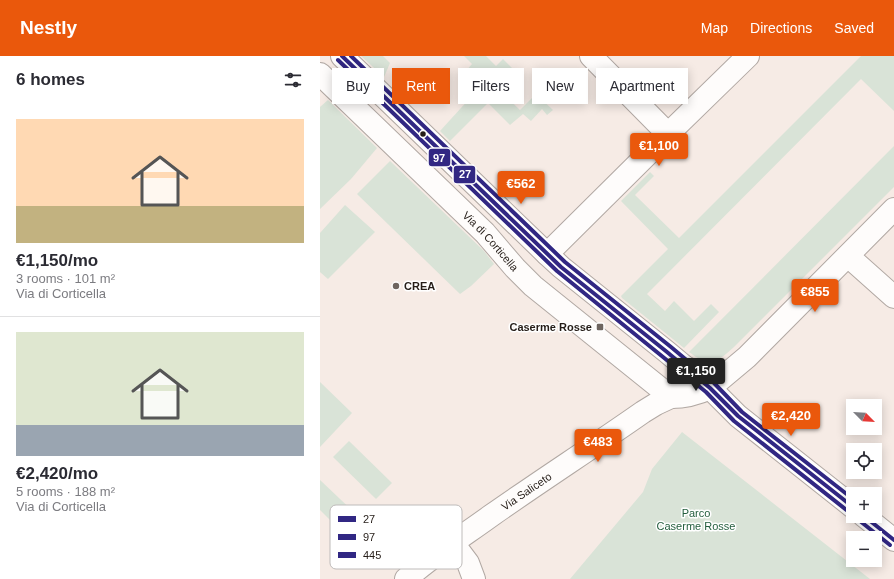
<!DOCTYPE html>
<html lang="en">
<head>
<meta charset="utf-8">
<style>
  body { margin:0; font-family:Helvetica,sans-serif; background:#f7f7f7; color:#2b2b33; height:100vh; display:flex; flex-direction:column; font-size:15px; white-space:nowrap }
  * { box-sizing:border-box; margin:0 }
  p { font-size:13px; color:#7c7c81 }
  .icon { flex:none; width:22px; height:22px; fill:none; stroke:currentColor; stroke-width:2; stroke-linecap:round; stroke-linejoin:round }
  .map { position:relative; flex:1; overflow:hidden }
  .panel { display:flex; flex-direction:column; background:#fff; width:320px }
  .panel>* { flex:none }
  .hud { position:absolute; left:12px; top:12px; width:380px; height:36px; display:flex; gap:8px }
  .needle { width:26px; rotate:114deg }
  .controls { position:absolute; left:526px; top:343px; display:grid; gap:8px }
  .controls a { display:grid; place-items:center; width:36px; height:36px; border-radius:0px; background:#fff; box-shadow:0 2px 10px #0003; font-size:20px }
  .price { position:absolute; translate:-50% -34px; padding:0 9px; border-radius:4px; background:#ea580c; color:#fff; font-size:13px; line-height:26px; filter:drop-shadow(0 1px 2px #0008) }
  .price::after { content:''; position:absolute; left:50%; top:24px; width:12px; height:9px; margin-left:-6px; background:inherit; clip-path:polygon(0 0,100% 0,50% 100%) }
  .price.on { background:#222; color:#fff }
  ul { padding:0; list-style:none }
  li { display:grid; align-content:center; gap:8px; height:212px; padding:0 16px }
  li+li { border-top:1px solid #e1e1e2 }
  li span { display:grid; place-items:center; height:124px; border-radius:0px; color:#555 }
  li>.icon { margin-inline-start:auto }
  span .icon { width:72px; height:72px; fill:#fffc; stroke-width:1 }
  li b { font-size:17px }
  h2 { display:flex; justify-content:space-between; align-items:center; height:48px; padding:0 16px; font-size:17px }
  .chip { padding:0 14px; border-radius:0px; background:#fff; box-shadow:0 2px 10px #0003; font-size:14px; line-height:36px }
  .chip.on { background:#ea580c; color:#fff }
  header { display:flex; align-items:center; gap:24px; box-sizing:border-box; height:56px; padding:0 20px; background:#ea580c; color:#fff }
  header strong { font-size:19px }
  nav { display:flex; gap:22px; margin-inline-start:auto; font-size:14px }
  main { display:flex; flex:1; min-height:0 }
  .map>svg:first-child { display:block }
  .green { fill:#d9e3d7 }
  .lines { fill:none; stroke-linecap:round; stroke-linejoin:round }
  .minor-casing { stroke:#b1a8a3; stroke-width:24 }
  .major-casing { stroke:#b1a8a3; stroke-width:24 }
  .minor { stroke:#fefcfb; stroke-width:22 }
  .major { stroke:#fefcfb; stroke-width:22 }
  .bus-1-casing { stroke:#fff; stroke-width:7 }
  .bus-2-casing { stroke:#fff; stroke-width:7 }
  .bus-3-casing { stroke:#fff; stroke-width:7 }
  .bus-1 { stroke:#312783; stroke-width:4 }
  .bus-2 { stroke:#312783; stroke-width:4 }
  .bus-3 { stroke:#312783; stroke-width:4 }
  .bus-dot { fill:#251d18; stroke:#fff; stroke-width:1.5 }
  .poi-dot { fill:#6e6560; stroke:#fff; stroke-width:1.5 }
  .labels { text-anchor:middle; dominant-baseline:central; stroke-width:3; stroke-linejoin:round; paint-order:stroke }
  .street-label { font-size:11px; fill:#251d18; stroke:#fff }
  .poi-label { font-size:11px; font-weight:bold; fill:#251d18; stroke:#fff; text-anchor:start }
  .park-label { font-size:11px; fill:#235d3d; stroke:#fff }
  .key { fill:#fff; stroke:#bebbba; stroke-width:1 }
  .key-label { font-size:11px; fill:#251d18 }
  .line-badge { stroke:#fff; stroke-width:1.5 }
  .badge-label { font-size:11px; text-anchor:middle; font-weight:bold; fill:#fff }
</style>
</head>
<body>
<header>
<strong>Nestly</strong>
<nav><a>Map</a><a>Directions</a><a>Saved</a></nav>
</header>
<main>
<section class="panel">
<h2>6 homes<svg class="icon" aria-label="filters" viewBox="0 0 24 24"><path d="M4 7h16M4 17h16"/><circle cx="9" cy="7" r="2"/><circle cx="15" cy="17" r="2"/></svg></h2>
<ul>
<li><span style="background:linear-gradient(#ffd9b3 70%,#c2b280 0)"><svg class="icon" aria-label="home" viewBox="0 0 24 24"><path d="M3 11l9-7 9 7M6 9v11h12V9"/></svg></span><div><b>€1,150/mo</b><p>3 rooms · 101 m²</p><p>Via di Corticella</p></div></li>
<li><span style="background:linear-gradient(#dfe7d0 75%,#9aa5b1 0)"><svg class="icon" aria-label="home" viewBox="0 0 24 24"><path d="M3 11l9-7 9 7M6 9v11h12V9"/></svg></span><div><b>€2,420/mo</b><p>5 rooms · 188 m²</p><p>Via di Corticella</p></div></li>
</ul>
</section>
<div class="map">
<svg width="574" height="523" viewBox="0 0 574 523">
  <rect width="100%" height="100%" fill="#f6ebe5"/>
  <g class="green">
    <path d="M41,0H63L70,7L64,21Z"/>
    <path d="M144,0H166L176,10L183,3L192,12L175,30L200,54L216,38L233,54L227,59L222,53L211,65L203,58L190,69L168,47L130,85L120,75L151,41L155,30L146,15L152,8Z"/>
    <path d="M541,0H574V55L541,23L327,238L345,255L354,245L374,265L391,248L399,256L364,292L302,242L301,240L348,193L301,145L330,116L334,120L315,139L359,182Z"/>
    <path d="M8,44L57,92L31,123L0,153V51Z"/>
    <path d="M574,90V131L414,291C396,307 390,312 369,296Z"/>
    <path d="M70,105L164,195L174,208L151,230L140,238L37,138Z"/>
    <path d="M25,149L55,176L8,223L0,216V177Z"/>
    <path d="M0,326L32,357L0,391Z"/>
    <path d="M362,376L550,523H250L323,436L332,413Z"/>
    <path d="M29,385L72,427L56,443L13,401Z"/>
    <path d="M0,424L39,461L23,477L0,454Z"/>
  </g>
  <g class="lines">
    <defs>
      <g id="minor">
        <path d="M271,0L348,78"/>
        <path d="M227,198L348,78L428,0"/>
        <path d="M528,200L574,241"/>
        <path d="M390,332L427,301L574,153"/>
        <path d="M133,487L148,507L154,523"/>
        <path id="s1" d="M86,523C113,499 143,480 172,459C222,424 273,391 323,356L336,348L351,341L360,329L367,312"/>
      </g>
      <g id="major">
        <path d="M22,0L227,198L241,211L347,296L390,332L418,360L533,451"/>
        <path id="s2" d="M0,18L165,177L195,212L213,230L351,341C365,341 377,338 390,332"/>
        <path d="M544,460L574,484"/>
      </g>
    </defs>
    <use href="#minor" class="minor-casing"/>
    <use href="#major" class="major-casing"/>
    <use href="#minor" class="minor"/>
    <use href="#major" class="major"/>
    <defs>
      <g id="bus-1">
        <path d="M22,0L241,211L347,296L390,332L418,360L533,451"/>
        <path d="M544,460L574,484"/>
      </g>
      <g id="bus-2">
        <path d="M18,4L237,215L343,301L386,336L414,365L529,456"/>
        <path d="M540,465L570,489"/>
      </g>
      <path id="bus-3" d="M31,0L245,206L351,291L394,327L422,356L533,443"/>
    </defs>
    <use href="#bus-1" class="bus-1-casing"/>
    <use href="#bus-2" class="bus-2-casing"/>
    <use href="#bus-3" class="bus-3-casing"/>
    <use href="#bus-1" class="bus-1"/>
    <use href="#bus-2" class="bus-2"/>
    <use href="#bus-3" class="bus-3"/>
  </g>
  <circle class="bus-dot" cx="103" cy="78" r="3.5"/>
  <g class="poi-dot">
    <circle cx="76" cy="230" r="4"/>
    <rect x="276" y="267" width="8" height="8" rx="2"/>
  </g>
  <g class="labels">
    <g class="street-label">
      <text stroke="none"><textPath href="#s2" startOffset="239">Via di Corticella</textPath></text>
      <text stroke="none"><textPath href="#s1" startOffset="149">Via Saliceto</textPath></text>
    </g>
    <g class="poi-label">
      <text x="84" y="230">CREA</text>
      <text x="272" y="271" text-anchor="end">Caserme Rosse</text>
    </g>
    <g class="park-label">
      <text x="376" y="457">Parco<tspan x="376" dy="13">Caserme Rosse</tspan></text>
    </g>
  </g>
  <rect x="10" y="449" width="132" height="64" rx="6" class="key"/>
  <rect x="18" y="460" width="18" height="6" fill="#312783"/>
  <rect x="18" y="478" width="18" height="6" fill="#312783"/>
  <rect x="18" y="496" width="18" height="6" fill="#312783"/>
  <g class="key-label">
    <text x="43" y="467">27</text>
    <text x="43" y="485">97</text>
    <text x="43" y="503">445</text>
  </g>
  <g class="line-badge">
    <rect x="108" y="92" width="23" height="19" rx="4" fill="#312783"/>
    <rect x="133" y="109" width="23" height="19" rx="4" fill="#312783"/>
  </g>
  <g class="badge-label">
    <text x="119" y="106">97</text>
    <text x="145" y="122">27</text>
  </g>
</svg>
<div class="controls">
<a><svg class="needle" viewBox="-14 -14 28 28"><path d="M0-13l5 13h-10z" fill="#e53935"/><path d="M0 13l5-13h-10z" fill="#7c7c81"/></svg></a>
<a><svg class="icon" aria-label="locate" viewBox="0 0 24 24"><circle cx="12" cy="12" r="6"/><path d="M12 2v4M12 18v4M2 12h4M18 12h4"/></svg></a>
<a>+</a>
<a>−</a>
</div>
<b class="price" style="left:339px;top:111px">€1,100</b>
<b class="price" style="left:201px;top:149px">€562</b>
<b class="price" style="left:495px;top:257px">€855</b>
<b class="price on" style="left:376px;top:336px">€1,150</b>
<b class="price" style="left:471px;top:381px">€2,420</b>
<b class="price" style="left:278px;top:407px">€483</b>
<div class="hud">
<a class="chip">Buy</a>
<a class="chip on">Rent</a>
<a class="chip">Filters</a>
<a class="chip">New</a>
<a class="chip">Apartment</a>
</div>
</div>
</main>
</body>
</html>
